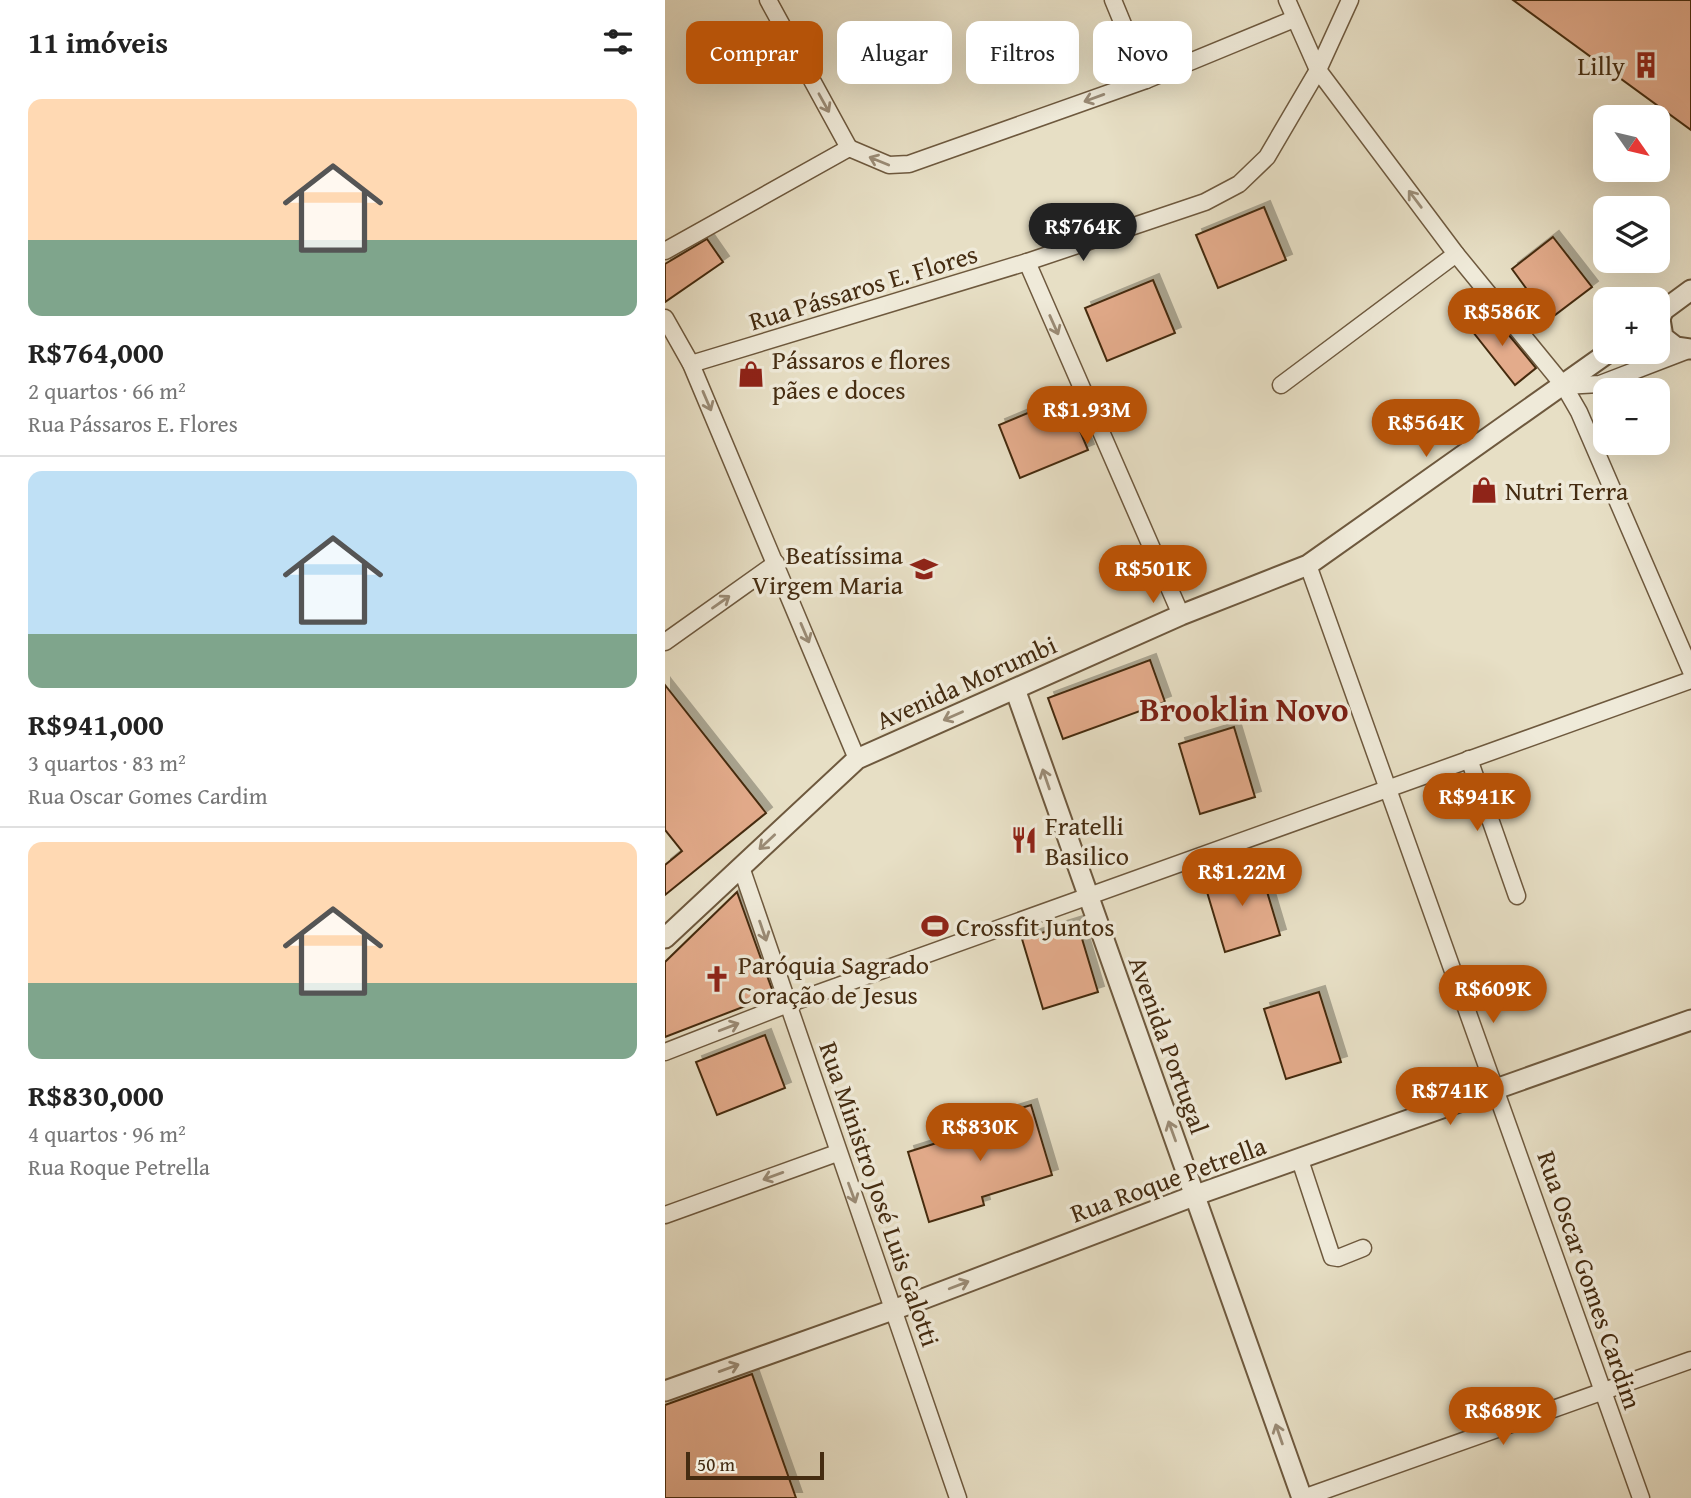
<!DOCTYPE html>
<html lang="pt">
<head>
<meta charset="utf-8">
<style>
  body { margin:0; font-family:"Gentium Book Plus",serif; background:#f2f2f2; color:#222; height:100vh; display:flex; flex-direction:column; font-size:26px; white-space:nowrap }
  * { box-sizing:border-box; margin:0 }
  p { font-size:23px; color:#767676 }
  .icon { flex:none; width:38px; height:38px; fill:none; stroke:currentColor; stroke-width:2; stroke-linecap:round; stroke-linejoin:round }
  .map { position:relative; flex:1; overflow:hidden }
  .drawer { display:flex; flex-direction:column; background:#fff; width:665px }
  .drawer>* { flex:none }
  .top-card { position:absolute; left:21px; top:21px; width:665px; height:63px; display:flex; gap:14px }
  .needle { width:46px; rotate:124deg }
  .controls { position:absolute; left:928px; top:105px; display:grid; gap:14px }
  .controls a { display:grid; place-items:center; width:77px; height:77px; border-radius:14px; background:#fff; box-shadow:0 7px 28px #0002; font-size:35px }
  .scale { position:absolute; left:21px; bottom:18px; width:138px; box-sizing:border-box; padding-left:7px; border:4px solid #452c11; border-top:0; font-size:19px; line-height:24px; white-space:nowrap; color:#452c11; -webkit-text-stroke:5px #efead9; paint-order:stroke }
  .price { position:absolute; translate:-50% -60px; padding:0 16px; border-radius:24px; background:#b45309; color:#fff; font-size:23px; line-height:46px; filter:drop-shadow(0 2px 4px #0008) }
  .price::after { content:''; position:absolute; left:50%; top:42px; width:21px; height:16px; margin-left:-10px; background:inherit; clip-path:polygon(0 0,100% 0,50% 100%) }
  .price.on { background:#222; color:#fff }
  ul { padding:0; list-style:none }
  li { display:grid; align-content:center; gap:14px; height:371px; padding:0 28px }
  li+li { border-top:2px solid #e0e0e0 }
  li span { display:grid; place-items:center; height:217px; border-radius:14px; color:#555 }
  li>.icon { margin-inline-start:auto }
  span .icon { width:126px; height:126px; fill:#fffc; stroke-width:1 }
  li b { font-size:30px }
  h2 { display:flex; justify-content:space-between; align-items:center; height:84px; padding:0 28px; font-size:30px }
  .tag { padding:0 24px; border-radius:14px; background:#fff; box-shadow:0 7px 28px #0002; font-size:24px; line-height:63px }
  .tag.on { background:#b45309; color:#fff }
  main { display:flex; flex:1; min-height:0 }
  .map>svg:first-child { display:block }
  .building { fill:#e3ab8b; stroke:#452c11; stroke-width:2; filter:url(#shadow) }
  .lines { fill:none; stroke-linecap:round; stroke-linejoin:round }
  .minor-casing { stroke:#6e593e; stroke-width:19 }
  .tertiary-casing { stroke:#6e593e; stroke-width:23 }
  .minor { stroke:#efead9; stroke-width:16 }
  .tertiary { stroke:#efead9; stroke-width:19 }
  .oneway { stroke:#9a8b75 }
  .labels { text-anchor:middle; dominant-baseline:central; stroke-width:7; stroke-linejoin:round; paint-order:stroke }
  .poi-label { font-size:26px; fill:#452c11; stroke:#efead9; text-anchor:start }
  .street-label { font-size:26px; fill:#452c11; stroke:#efead9 }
  .district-label { font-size:33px; font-weight:bold; fill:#7a1f14; stroke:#efead9 }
</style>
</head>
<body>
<main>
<section class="drawer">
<h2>11 imóveis<svg class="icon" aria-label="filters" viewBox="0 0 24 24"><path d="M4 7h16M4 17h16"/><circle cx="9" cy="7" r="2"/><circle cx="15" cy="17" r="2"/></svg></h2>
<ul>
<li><span style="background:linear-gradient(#ffd9b3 65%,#7fa58c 0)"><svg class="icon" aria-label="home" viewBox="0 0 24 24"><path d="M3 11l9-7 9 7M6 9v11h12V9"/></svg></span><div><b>R$764,000</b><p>2 quartos · 66 m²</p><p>Rua Pássaros E. Flores</p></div></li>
<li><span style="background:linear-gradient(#bfe0f5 75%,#7fa58c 0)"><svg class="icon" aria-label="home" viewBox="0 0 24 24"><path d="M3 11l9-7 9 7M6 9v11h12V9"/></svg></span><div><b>R$941,000</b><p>3 quartos · 83 m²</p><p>Rua Oscar Gomes Cardim</p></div></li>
<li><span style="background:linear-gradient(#ffd9b3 65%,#7fa58c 0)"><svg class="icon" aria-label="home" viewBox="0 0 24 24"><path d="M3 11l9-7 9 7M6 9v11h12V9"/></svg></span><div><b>R$830,000</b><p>4 quartos · 96 m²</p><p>Rua Roque Petrella</p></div></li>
</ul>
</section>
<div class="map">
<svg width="1026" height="1498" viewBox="0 0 1026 1498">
  <defs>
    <filter id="shadow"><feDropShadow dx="6" dy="-6" stdDeviation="0" flood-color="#0004"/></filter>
  </defs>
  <rect width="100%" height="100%" fill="#e7dfc5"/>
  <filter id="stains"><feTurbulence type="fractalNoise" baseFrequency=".00286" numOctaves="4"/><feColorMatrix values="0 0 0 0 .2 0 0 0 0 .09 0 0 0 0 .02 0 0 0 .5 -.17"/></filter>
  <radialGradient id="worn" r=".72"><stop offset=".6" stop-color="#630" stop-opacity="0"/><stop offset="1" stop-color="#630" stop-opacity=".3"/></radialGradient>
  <g class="building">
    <path d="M848,0H1026V130Z"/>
    <path d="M599,207L621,260L553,288L531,235Z"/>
    <path d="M888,237L927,287L890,315L877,310L847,269Z"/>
    <path d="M42,239L58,262L0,302V264Z"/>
    <path d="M488,280L510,333L442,361L420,308Z"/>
    <path d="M824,311L871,368L850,385L804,327Z"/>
    <path d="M401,397L423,450L355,478L334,425Z"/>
    <path d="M485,660L500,702L398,739L383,698Z"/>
    <path d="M0,685L101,813L0,895V865L17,851L0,830Z"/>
    <path d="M569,727L590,797L535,814L514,744Z"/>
    <path d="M594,865L615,935L560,952L539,882Z"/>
    <path d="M72,892L109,995L0,1037V962Z"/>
    <path d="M412,922L433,992L378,1009L357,939Z"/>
    <path d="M654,992L676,1062L621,1079L599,1009Z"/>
    <path d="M100,1035L120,1088L52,1115L31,1062Z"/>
    <path d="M366,1105L387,1175L317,1197L319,1205L264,1222L243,1152L313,1130L311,1122Z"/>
    <path d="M87,1374L131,1498H0V1405Z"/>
  </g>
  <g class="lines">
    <defs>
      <g id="minor">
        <path d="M103,0L184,148"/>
        <path d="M448,0L481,80"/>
        <path d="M622,0L653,70L791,254L899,386L914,412L1026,671"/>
        <path d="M0,251L184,148L224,165L244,164L481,80L629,19"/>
        <path d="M362,262L516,615"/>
        <path d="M0,318L26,364L192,759"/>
        <path d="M26,364L362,262L540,202L574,184L602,157L653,70L685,0"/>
        <path d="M616,385L791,254"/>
        <path d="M899,386L935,384L1026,349"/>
        <path d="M643,565L976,1498"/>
        <path d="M0,642L111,563"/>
        <path d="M804,759L852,896"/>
        <path d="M76,867L293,1498"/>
        <path d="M0,1052L123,1004L1026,680"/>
        <path d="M635,1160L667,1257L673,1258L698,1248"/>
        <path d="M0,1215L172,1153"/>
        <path d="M638,1498L1026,1360"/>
      </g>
      <g id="tertiary">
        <path d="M998,311L995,319L998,337L1011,347L1026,349"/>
        <path d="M992,315L1026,290"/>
        <path d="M350,689L637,1498"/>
        <path d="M0,938L192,759L516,615L643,565L944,352"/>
        <path d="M0,1391L250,1302L531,1195L1026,1020"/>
      </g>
    </defs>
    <use href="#minor" class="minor-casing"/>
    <use href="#tertiary" class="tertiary-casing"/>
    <use href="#minor" class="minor"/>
    <use href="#tertiary" class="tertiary"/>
  </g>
  <defs><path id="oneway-shaft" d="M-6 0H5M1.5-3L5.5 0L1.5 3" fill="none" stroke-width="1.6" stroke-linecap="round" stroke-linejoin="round" transform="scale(1.75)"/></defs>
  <g class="oneway">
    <use href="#oneway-shaft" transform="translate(429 98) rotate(160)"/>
    <use href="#oneway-shaft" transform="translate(159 103) rotate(61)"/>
    <use href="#oneway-shaft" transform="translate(214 161) rotate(-158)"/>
    <use href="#oneway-shaft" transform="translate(750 199) rotate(-127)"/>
    <use href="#oneway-shaft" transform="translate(389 325) rotate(66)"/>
    <use href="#oneway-shaft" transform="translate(42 401) rotate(67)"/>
    <use href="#oneway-shaft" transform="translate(56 602) rotate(-35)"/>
    <use href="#oneway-shaft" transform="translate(140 633) rotate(67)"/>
    <use href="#oneway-shaft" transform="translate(288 716) rotate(156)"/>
    <use href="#oneway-shaft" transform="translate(381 779) rotate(-109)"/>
    <use href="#oneway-shaft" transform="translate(102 842) rotate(137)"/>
    <use href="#oneway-shaft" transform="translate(98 931) rotate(71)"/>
    <use href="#oneway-shaft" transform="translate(64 1027) rotate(-21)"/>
    <use href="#oneway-shaft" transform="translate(507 1131) rotate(-110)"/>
    <use href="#oneway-shaft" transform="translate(108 1176) rotate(160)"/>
    <use href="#oneway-shaft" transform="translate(187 1193) rotate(70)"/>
    <use href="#oneway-shaft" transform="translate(294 1285) rotate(-21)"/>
    <use href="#oneway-shaft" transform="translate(64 1368) rotate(-20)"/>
    <use href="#oneway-shaft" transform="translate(614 1434) rotate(-109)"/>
  </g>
  <defs>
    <symbol id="building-bare" viewBox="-9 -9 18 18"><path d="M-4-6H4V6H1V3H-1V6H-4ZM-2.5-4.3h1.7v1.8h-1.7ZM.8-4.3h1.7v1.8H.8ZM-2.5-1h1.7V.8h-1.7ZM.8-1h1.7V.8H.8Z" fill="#8f2418" stroke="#efead9" stroke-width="2.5" paint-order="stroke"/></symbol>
    <symbol id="shop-bare" viewBox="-9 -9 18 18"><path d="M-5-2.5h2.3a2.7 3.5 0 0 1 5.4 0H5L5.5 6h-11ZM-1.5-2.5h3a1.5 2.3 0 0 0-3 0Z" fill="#8f2418" stroke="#efead9" stroke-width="2.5" paint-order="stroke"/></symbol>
    <symbol id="school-bare" viewBox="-9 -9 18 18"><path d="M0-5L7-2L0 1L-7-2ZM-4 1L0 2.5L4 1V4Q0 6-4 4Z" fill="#8f2418" stroke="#efead9" stroke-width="2.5" paint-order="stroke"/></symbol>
    <symbol id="restaurant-bare" viewBox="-9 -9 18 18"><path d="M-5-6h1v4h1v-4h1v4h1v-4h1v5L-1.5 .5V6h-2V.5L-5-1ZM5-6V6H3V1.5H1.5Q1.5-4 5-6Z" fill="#8f2418" stroke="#efead9" stroke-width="2.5" paint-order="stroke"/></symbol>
    <symbol id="stadium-bare" viewBox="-9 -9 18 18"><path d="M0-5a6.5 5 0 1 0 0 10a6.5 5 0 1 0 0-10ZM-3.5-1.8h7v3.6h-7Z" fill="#8f2418" stroke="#efead9" stroke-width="2.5" paint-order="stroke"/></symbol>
    <symbol id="church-bare" viewBox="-9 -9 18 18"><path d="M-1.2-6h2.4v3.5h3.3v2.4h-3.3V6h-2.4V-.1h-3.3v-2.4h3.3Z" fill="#8f2418" stroke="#efead9" stroke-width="2.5" paint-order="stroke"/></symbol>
  </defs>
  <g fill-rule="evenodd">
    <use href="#building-bare" x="962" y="46" width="38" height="38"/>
    <use href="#shop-bare" x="67" y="355" width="38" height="38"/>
    <use href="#shop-bare" x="800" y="471" width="38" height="38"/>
    <use href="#school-bare" x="240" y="550" width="38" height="38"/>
    <use href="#restaurant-bare" x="340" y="821" width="38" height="38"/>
    <use href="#stadium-bare" x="251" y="907" width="38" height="38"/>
    <use href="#church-bare" x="33" y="960" width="38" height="38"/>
  </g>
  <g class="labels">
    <g class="poi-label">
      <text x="960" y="65" text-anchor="end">Lilly</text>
      <text x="107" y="359">Pássaros e flores<tspan x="107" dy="30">pães e doces</tspan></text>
      <text x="840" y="490">Nutri Terra</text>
      <text x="238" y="554" text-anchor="end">Beatíssima<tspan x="238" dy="30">Virgem Maria</tspan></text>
      <text x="380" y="825">Fratelli<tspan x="380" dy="30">Basilico</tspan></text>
      <text x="291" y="926">Crossfit Juntos</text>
      <text x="73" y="964">Paróquia Sagrado<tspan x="73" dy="30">Coração de Jesus</tspan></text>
    </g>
    <g class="street-label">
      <text transform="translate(198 287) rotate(-17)">Rua Pássaros E. Flores</text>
      <text transform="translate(301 682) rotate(-24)">Avenida Morumbi</text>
      <text transform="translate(504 1045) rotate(70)">Avenida Portugal</text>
      <text transform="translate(503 1179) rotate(-20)">Rua Roque Petrella</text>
      <text transform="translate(215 1194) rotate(71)">Rua Ministro José Luis Galotti</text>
      <text transform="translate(925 1280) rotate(71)">Rua Oscar Gomes Cardim</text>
    </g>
    <g class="district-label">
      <text x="579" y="709">Brooklin Novo</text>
    </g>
  </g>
  <rect width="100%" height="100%" filter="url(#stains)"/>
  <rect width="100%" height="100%" fill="url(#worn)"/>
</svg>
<div class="controls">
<a><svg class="needle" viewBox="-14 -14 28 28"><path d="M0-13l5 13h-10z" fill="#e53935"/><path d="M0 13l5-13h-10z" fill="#767676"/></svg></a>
<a><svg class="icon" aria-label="layers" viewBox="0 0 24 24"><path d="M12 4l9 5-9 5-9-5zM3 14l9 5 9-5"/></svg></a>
<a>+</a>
<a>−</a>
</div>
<div class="scale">50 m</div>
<b class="price on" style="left:418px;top:263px">R$764K</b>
<b class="price" style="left:837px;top:348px">R$586K</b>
<b class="price" style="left:422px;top:446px">R$1.93M</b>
<b class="price" style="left:761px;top:459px">R$564K</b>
<b class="price" style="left:488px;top:605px">R$501K</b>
<b class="price" style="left:812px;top:833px">R$941K</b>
<b class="price" style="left:577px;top:908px">R$1.22M</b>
<b class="price" style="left:828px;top:1025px">R$609K</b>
<b class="price" style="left:785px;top:1127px">R$741K</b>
<b class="price" style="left:315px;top:1163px">R$830K</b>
<b class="price" style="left:838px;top:1447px">R$689K</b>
<div class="top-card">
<a class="tag on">Comprar</a>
<a class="tag">Alugar</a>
<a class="tag">Filtros</a>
<a class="tag">Novo</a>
</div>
</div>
</main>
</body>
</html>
